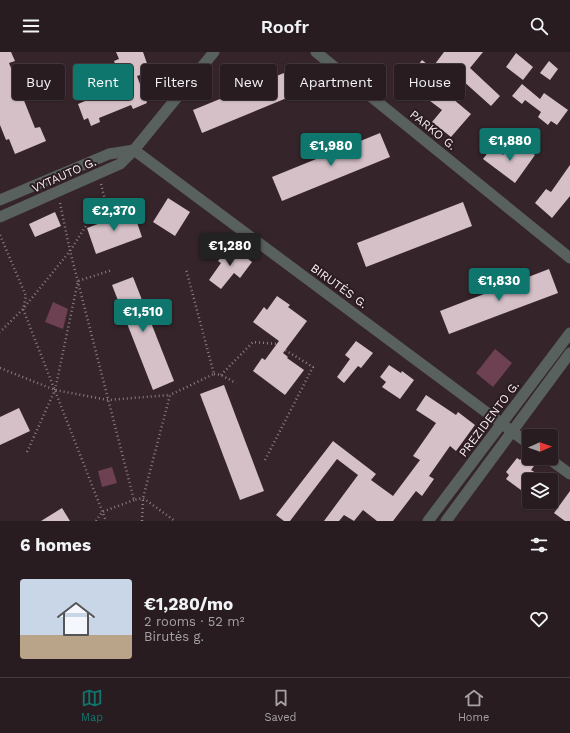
<!DOCTYPE html>
<html lang="en">
<head>
<meta charset="utf-8">
<style>
  body { margin:0; font-family:"Work Sans",sans-serif; background:#302529; color:#f1f3f6; height:100vh; display:flex; flex-direction:column; font-size:15px; white-space:nowrap }
  * { box-sizing:border-box; margin:0 }
  p { font-size:13px; color:#a5a1a5 }
  .icon { flex:none; width:22px; height:22px; fill:none; stroke:currentColor; stroke-width:2; stroke-linecap:round; stroke-linejoin:round }
  .map { position:relative; height:469px; overflow:hidden }
  .side { display:flex; flex-direction:column; background:#281c20; flex:1 }
  .side>* { flex:none }
  .banner { position:absolute; left:12px; top:12px; width:546px; height:36px; display:flex; gap:8px }
  .needle { width:26px; rotate:88deg }
  .fabs { position:absolute; left:522px; top:377px; display:grid; gap:8px }
  .fabs a { display:grid; place-items:center; width:36px; height:36px; border-radius:4px; background:#281c20; box-shadow:0 1px 3px #0004,0 0 0 1px #443a3e; font-size:20px }
  .price { position:absolute; translate:-50% -34px; padding:0 9px; border-radius:4px; background:#0f766e; color:#fff; font-size:13px; line-height:26px; filter:drop-shadow(0 1px 2px #0008) }
  .price::after { content:''; position:absolute; left:50%; top:24px; width:12px; height:9px; margin-left:-6px; background:inherit; clip-path:polygon(0 0,100% 0,50% 100%) }
  .price.active { background:#222; color:#fff }
  ul { padding:0; list-style:none }
  li { display:flex; align-items:center; gap:12px; height:100px; padding:0 20px }
  li span { display:grid; place-items:center; flex:none; width:112px; height:80px; border-radius:4px; color:#555 }
  li>.icon { margin-inline-start:auto }
  span .icon { width:48px; height:48px; fill:#fffc; stroke-width:1 }
  li b { font-size:17px }
  h2 { display:flex; justify-content:space-between; align-items:center; height:48px; padding:0 20px; font-size:17px }
  .chip { padding:0 14px; border-radius:4px; background:#281c20; box-shadow:0 1px 3px #0004,0 0 0 1px #443a3e; font-size:14px; line-height:36px }
  .chip.active { background:#0f766e; color:#fff }
  header { display:flex; justify-content:space-between; align-items:center; height:52px; padding:0 20px; background:#281c20; font-size:18px; font-weight:600 }
  .menu { display:flex; justify-content:space-around; align-items:center; height:56px; border-top:1px solid #443a3e; background:#281c20; font-size:11px; color:#a5a1a5 }
  .menu a { display:grid; justify-items:center; gap:2px }
  .menu .active { color:#0f766e }
  .map>svg:first-child { display:block }
  .green { fill:#6d4052 }
  .building { fill:#d5c0c7 }
  .lines { fill:none; stroke-linecap:round; stroke-linejoin:round }
  .path { stroke:#8c7e83; stroke-width:2.5; stroke-dasharray:1 3; stroke-linecap:butt }
  .minor { stroke:#59615e; stroke-width:11 }
  .labels { text-anchor:middle; dominant-baseline:central; stroke-width:4; stroke-linejoin:round; paint-order:stroke }
  .street-label { font-size:12px; fill:#f6ebee; stroke:#2b1c21 }
</style>
</head>
<body>
<header><svg class="icon" aria-label="menu" viewBox="0 0 24 24"><path d="M4 6h16M4 12h16M4 18h16"/></svg>Roofr<svg class="icon" aria-label="search" viewBox="0 0 24 24"><circle cx="10" cy="10" r="6"/><path d="M15 15l6 6"/></svg></header>
<div class="map">
<svg width="570" height="469" viewBox="0 0 570 469">
  <rect width="100%" height="100%" fill="#35252b"/>
  <g class="green">
    <path d="M53,250L68,257L63,277L45,270Z"/>
    <path d="M495,297L512,311L493,335L476,321Z"/>
    <path d="M112,415L117,431L102,435L98,419Z"/>
  </g>
  <g class="building">
    <path d="M0,0H11L15,9L9,11L35,76L40,75L46,89L15,102L9,87L6,88L0,73Z"/>
    <path d="M116,0H143L150,20L137,24L147,51L133,57L131,53L99,66L100,70L91,74L88,66L84,68L78,52L90,47L88,43L122,30L114,9L119,7Z"/>
    <path d="M444,0H483L470,16L500,44L491,54L453,20L441,37L471,62L451,85L432,70L442,58L405,30L422,8L432,16Z"/>
    <path d="M516,1L533,15L523,28L506,15Z"/>
    <path d="M549,9L558,17L550,28L540,21Z"/>
    <path d="M301,14L311,36L202,81L193,58Z"/>
    <path d="M522,32L540,47L544,41L568,58L557,73L551,69L548,73L538,65L541,60L525,48L522,52L512,44Z"/>
    <path d="M380,81L390,105L282,149L272,125Z"/>
    <path d="M509,94L518,101L524,95L535,103L515,131L483,107L492,95L503,103Z"/>
    <path d="M570,113V144L552,166L535,151L546,137L551,140Z"/>
    <path d="M168,146L190,160L175,184L153,170Z"/>
    <path d="M463,150L472,174L366,215L357,191Z"/>
    <path d="M133,159L142,185L96,202L87,176Z"/>
    <path d="M55,160L61,174L35,185L29,172Z"/>
    <path d="M230,193L252,210L240,226L234,221L221,237L209,228L221,211L218,209Z"/>
    <path d="M549,217L558,241L449,282L440,259Z"/>
    <path d="M133,225L174,329L153,338L112,233Z"/>
    <path d="M277,244L290,253L288,255L307,269L283,301L288,305L287,306L304,318L285,343L253,319L262,306L265,308L279,289L253,270L264,255L267,258Z"/>
    <path d="M356,289L373,301L361,316L358,314L344,331L337,325L350,307L345,303Z"/>
    <path d="M389,313L401,321L402,319L414,328L400,347L382,335L386,330L380,325Z"/>
    <path d="M224,333L264,439L240,448L200,342Z"/>
    <path d="M426,343L456,363L458,360L475,373L456,399L450,394L429,424L434,427L422,444L416,439L393,469H377L363,458L354,469L344,463L339,469H324L358,423L337,407L290,469H284L276,463L333,389L376,422L371,428L393,444L420,408L413,404L436,371L416,358Z"/>
    <path d="M19,356L30,379L0,393V365Z"/>
    <path d="M523,405L534,414L531,418L536,421L531,428H529V444L506,427L509,423L506,420L517,406L520,408Z"/>
    <path d="M570,439V469H565L554,461Z"/>
    <path d="M62,456L70,469H41Z"/>
  </g>
  <g class="lines">
    <g class="path">
      <path d="M101,132L108,160L89,169L70,199L134,448L143,446L175,469"/>
      <path d="M60,151L70,199L23,257L106,469"/>
      <path d="M0,183L26,244L23,257L0,280"/>
      <path d="M0,316L55,338L108,348L170,343"/>
      <path d="M214,322L221,323L236,331"/>
      <path d="M221,323L253,290L277,292"/>
      <path d="M27,400L55,338L78,229L112,218"/>
      <path d="M265,408L313,315L285,298"/>
      <path d="M96,469L102,460L134,448"/>
      <path d="M142,469L143,446L170,343L214,322L186,217"/>
    </g>
    <g class="minor">
      <path d="M316,0L570,206"/>
      <path d="M134,98L529,392"/>
      <path d="M0,148L109,102L134,98"/>
      <path d="M0,165L120,112L134,98L214,0"/>
      <path d="M548,406L570,422"/>
      <path d="M428,469L570,281"/>
      <path d="M446,469L570,301"/>
    </g>
  </g>
  <g class="labels">
    <g class="street-label">
      <text transform="translate(433 78) rotate(39)">PARKO G.</text>
      <text transform="translate(64 123) rotate(-24)">VYTAUTO G.</text>
      <text transform="translate(339 234) rotate(36)">BIRUTĖS G.</text>
      <text transform="translate(489 367) rotate(-53)">PREZIDENTO G.</text>
    </g>
  </g>
</svg>
<div class="fabs">
<a><svg class="needle" viewBox="-14 -14 28 28"><path d="M0-13l5 13h-10z" fill="#e53935"/><path d="M0 13l5-13h-10z" fill="#a5a1a5"/></svg></a>
<a><svg class="icon" aria-label="layers" viewBox="0 0 24 24"><path d="M12 4l9 5-9 5-9-5zM3 14l9 5 9-5"/></svg></a>
</div>
<b class="price" style="left:510px;top:110px">€1,880</b>
<b class="price" style="left:331px;top:115px">€1,980</b>
<b class="price" style="left:114px;top:180px">€2,370</b>
<b class="price active" style="left:230px;top:215px">€1,280</b>
<b class="price" style="left:499px;top:250px">€1,830</b>
<b class="price" style="left:143px;top:281px">€1,510</b>
<div class="banner">
<a class="chip">Buy</a>
<a class="chip active">Rent</a>
<a class="chip">Filters</a>
<a class="chip">New</a>
<a class="chip">Apartment</a>
<a class="chip">House</a>
</div>
</div>
<section class="side">
<h2>6 homes<svg class="icon" aria-label="filters" viewBox="0 0 24 24"><path d="M4 7h16M4 17h16"/><circle cx="9" cy="7" r="2"/><circle cx="15" cy="17" r="2"/></svg></h2>
<ul>
<li><span style="background:linear-gradient(#c9d6e8 70%,#b9a48a 0)"><svg class="icon" aria-label="home" viewBox="0 0 24 24"><path d="M3 11l9-7 9 7M6 9v11h12V9"/></svg></span><div><b>€1,280/mo</b><p>2 rooms · 52 m²</p><p>Birutės g.</p></div><svg class="icon" aria-label="heart" viewBox="0 0 24 24"><path d="M12 20l-8-8c-3-5 5-10 8-4 3-6 11-1 8 4z"/></svg></li>
</ul>
</section>
<nav class="menu">
<a class="active"><svg class="icon" aria-label="map" viewBox="0 0 24 24"><path d="M3 6l6-2 6 2 6-2v14l-6 2-6-2-6 2zM9 4v14M15 6v14"/></svg>Map</a>
<a><svg class="icon" aria-label="saved" viewBox="0 0 24 24"><path d="M7 4h10v16l-5-4-5 4z"/></svg>Saved</a>
<a><svg class="icon" aria-label="home" viewBox="0 0 24 24"><path d="M3 11l9-7 9 7M6 9v11h12V9"/></svg>Home</a>
</nav>
</body>
</html>
